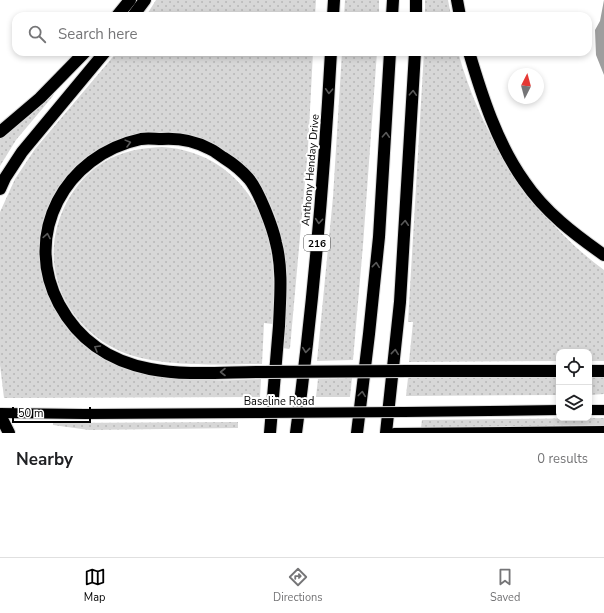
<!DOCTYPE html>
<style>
:root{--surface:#fff;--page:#f2f2f2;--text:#202124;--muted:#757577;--line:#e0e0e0;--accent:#000}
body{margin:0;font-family:"Nunito Sans",sans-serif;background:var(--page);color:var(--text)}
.controls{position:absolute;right:12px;bottom:12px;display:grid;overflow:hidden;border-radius:8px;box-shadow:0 2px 6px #0003}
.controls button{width:36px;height:36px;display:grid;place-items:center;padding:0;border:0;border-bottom:1px solid var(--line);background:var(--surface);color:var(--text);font:20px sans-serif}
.compass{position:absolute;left:508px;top:68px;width:36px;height:36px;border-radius:50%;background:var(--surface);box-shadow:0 2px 6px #0003;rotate:6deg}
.scale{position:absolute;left:12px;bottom:10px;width:79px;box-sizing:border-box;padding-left:4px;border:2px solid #000;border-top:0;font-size:11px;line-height:14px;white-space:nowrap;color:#000;-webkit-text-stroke:3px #fff;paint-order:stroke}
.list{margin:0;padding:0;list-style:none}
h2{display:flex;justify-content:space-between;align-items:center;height:52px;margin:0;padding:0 16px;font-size:17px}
h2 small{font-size:13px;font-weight:400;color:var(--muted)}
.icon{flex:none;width:22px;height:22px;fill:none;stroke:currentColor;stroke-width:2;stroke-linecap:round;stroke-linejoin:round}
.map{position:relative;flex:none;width:604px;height:433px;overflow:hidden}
.search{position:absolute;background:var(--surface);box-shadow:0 2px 6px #0003;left:12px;right:12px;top:12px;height:44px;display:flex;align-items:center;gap:10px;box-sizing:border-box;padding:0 14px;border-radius:12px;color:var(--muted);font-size:15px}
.sheet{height:124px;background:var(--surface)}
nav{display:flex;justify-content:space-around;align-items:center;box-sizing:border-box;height:56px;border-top:1px solid var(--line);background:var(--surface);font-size:11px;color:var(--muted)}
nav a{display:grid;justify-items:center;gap:2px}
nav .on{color:var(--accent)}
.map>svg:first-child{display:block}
.grass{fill:url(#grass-dots)}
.water{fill:#9e9e9e}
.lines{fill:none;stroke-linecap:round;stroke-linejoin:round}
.major-casing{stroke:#dbdbdb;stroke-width:12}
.highway-casing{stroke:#dbdbdb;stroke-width:14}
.major{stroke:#000;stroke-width:10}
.highway{stroke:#000;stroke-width:12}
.major-bridge-casing{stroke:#dbdbdb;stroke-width:12;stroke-linecap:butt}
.highway-bridge-casing{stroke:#dbdbdb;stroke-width:14;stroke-linecap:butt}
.major-bridge{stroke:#000;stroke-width:10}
.highway-bridge{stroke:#000;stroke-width:12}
.oneway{stroke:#595959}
.labels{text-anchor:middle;stroke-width:4;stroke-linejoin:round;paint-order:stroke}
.shield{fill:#fff;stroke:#4c4c4c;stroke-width:1}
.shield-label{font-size:10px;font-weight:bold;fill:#000}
.street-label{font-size:11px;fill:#000;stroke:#fff}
</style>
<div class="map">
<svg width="604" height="433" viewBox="0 0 604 433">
<defs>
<pattern id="grass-dots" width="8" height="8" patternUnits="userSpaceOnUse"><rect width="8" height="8" fill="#d7d7d7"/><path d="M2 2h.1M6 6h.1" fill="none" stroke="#b7b7b7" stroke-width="1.8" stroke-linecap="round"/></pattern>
</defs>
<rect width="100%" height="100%" fill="#fff"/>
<!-- grass -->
<g class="grass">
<polygon points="156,0 316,0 315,16 146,16"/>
<polygon points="345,0 379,0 379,16 344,16"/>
<polygon points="425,0 448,0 451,16 425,16"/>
<path d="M117 52H313L308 148 290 348 289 349 283 348C287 291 293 232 257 182 250 172 241 162 230 156 223 151 210 150 201 148 186 145 171 142 156 139 150 137 143 134 137 135 122 135 104 146 92 154 20 203 25 308 97 354 110 363 124 366 140 369 152 372 164 375 177 377 204 382 234 380 261 379L260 397 4 398 0 365V212L15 179 35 149Z"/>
<polygon points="342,52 377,52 363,245 353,360 317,361 333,197"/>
<path d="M424 52H458C481 136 533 218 604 270V361H589V352H559V361L409 362 413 322H408Z"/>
<polygon points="54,92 53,96 16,140 0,166 0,138"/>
<path d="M162 147C217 150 258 189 269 242 275 269 274 297 273 324L264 323 262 364C218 364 149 369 110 346 85 332 64 307 57 279 45 236 66 185 104 162 122 151 141 148 162 147Z"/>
<polygon points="559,374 559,395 406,396 408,378"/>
<polygon points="589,374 604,374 604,394 589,395"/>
<polygon points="352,378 350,397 316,397 318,379"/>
<polygon points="604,418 604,425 421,428 422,420"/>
<polygon points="238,422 238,428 89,430 53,425 53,423"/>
</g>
<!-- water -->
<polygon class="water" points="604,0 604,75 596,55 595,30 600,21"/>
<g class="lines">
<defs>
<g id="major">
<polyline points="589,410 604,410"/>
<polyline points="404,412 559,410"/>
<polyline points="0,413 85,414 258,413"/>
<polyline points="394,433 604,431"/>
</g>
<g id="highway">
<polyline points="457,0 460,16"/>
<polyline points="117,16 130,0"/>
<polyline points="133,16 145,0"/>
<polyline points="333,16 334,0"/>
<polyline points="392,16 393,0"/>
<polyline points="416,16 416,0"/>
<path d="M469 52C482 96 497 143 524 181 545 212 574 234 604 255"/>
<polyline points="0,132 40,98 85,52"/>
<polyline points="0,189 5,178 22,152 105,52"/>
<polyline points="408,371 559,371"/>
<polyline points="589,371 604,371"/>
<path d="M262 372C225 372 186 376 150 369 109 361 79 341 59 304 22 234 65 155 141 139 148 138 155 139 162 139 178 138 195 141 210 149 215 151 219 155 224 158 232 163 242 171 249 179 259 191 273 228 276 243 283 270 280 299 279 326 276 362 273 397 270 433"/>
<polyline points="0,415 9,433"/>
<path d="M296 433C313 307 324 179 331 52"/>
<polyline points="357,433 369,334 379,237 390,52"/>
<polyline points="386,433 400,302 415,52"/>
</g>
</defs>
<!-- major casing -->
<use href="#major" class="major-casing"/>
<!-- highway casing -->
<use href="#highway" class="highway-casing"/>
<!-- major -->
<use href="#major" class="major"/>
<!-- highway -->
<use href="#highway" class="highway"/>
<defs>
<polyline id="major-bridge" points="258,413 404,412"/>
<polyline id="highway-bridge" points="262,372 408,371"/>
</defs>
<!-- major-bridge casing -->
<use href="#major-bridge" class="major-bridge-casing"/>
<!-- highway-bridge casing -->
<use href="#highway-bridge" class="highway-bridge-casing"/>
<!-- major-bridge -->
<use href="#major-bridge" class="major-bridge"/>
<!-- highway-bridge -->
<use href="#highway-bridge" class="highway-bridge"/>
</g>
<!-- one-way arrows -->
<defs><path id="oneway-chevron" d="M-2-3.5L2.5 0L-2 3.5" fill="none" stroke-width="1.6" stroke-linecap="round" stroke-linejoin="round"/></defs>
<g class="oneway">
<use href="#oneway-chevron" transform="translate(329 91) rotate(93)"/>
<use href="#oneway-chevron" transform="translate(413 93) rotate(-87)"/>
<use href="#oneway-chevron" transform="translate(386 135) rotate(-87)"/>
<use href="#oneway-chevron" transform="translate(128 143) rotate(-15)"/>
<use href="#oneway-chevron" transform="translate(319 221) rotate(95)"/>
<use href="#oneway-chevron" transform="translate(405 223) rotate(-86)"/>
<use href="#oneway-chevron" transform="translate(47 236) rotate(-80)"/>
<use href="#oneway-chevron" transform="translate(376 265) rotate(-84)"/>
<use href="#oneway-chevron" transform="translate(97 348) rotate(-150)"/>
<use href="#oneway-chevron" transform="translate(306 350) rotate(96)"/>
<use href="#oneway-chevron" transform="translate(395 352) rotate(-84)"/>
<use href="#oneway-chevron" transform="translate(223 372) rotate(180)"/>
<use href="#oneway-chevron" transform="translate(362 394) rotate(-83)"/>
</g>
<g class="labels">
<!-- shield labels -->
<rect class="shield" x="304" y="235" width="26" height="16" rx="3"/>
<g class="shield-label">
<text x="317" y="247">216</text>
</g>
<!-- street labels -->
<g class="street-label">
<text transform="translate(310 170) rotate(-85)" y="4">Anthony Henday Drive</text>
<text x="279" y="405">Baseline Road</text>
</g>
</g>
</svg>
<div class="controls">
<button><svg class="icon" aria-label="locate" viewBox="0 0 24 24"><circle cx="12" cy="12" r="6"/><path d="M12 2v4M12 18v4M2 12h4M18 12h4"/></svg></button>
<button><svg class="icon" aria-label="layers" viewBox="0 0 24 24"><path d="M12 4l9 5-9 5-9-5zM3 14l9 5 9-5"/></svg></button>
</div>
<svg class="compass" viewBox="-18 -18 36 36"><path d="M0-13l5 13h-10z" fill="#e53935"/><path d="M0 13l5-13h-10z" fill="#757577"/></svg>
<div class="scale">50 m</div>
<div class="search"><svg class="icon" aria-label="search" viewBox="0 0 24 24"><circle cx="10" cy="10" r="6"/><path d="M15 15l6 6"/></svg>Search here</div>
</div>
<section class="sheet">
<h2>Nearby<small>0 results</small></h2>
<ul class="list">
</ul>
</section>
<nav>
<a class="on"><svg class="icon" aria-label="map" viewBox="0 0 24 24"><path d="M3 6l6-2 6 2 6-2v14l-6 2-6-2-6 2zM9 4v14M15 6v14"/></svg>Map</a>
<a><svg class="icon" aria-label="directions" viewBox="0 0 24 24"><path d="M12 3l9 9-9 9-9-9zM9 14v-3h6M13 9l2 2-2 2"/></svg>Directions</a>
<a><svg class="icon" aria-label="saved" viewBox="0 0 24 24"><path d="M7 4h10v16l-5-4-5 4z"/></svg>Saved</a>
</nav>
